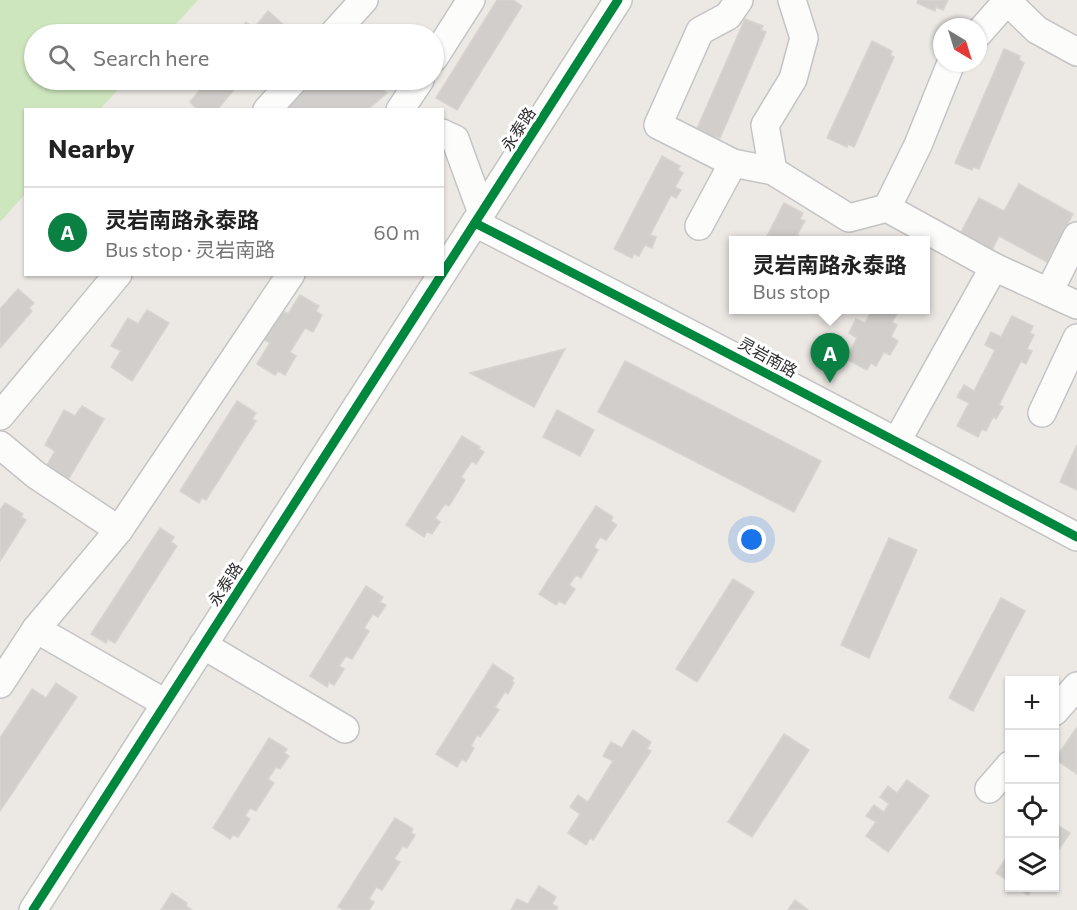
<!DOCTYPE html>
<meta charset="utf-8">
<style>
:root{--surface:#fff;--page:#f6f6f6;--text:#222;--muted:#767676;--line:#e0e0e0;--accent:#0b8043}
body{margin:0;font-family:Commissioner,"Noto Sans SC",sans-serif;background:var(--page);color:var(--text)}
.controls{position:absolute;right:18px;bottom:18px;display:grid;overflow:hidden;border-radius:0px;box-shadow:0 2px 4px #0004}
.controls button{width:54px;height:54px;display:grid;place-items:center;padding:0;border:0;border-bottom:2px solid var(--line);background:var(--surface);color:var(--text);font:30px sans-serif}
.compass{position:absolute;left:933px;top:18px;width:54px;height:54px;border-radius:50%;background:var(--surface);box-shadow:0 2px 4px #0004;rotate:142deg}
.you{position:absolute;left:752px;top:540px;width:21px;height:21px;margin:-15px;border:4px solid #fff;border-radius:50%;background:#1a73e8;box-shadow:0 0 0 9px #1a73e833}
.badge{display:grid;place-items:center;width:39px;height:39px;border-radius:50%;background:var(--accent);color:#fff;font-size:20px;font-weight:700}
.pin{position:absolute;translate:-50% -50px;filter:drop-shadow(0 2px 3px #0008)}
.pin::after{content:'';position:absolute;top:32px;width:21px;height:18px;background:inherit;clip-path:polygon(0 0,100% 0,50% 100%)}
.popup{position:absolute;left:729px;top:236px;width:201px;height:78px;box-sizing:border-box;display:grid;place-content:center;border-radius:0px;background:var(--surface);filter:drop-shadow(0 2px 4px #0005);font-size:20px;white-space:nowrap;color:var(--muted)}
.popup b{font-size:22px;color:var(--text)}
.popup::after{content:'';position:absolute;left:50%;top:100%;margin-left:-12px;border:12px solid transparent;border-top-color:var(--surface)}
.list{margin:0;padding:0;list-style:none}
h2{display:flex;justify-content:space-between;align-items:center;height:78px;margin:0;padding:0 24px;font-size:26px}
h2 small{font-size:20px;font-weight:400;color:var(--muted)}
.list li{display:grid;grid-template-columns:39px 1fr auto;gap:18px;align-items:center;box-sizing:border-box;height:90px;padding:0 24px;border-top:2px solid var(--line)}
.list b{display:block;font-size:22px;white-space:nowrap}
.list p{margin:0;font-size:20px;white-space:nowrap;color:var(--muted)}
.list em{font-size:20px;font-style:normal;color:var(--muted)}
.icon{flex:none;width:33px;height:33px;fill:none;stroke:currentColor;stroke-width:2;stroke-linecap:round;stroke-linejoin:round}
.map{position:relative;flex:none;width:1077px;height:910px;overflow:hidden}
.search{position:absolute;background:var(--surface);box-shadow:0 2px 4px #0004;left:24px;top:24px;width:420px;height:66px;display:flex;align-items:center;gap:15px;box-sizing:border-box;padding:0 21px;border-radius:33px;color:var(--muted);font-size:22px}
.panel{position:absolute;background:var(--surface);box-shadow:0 2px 4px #0004;left:24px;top:108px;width:420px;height:168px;border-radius:0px}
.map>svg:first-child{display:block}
.green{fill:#cee6be}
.building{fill:#d1cecb;stroke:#d7d4d0;stroke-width:1.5}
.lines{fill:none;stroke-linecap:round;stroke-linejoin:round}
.minor-casing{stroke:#c5c4c5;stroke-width:30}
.minor{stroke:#fcfcfb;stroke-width:27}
.cycleway-casing{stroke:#fff;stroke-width:13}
.cycleway{stroke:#00873e;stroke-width:9}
.labels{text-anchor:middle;stroke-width:6;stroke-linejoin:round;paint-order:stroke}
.street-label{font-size:16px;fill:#2e2e2e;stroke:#fff}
</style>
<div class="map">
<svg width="1077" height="910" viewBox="0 0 1077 910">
<rect width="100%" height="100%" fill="#ece8e4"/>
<!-- green -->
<polygon class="green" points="0,0 198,0 167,34 34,34 34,80 127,80 100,109 26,110 25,194 0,222"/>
<!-- building -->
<g class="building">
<polygon points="497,0 513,0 522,6 457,110 436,98"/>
<polygon points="918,0 948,0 943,10 936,7 935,11 917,3"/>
<polygon points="268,11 283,24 279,29 283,34 243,34 239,31 246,22 254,28"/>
<polygon points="745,19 763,26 761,30 766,32 720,138 715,136 713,141 695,133"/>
<polygon points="872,41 892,51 890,55 894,57 854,147 848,144 847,147 827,138"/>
<polygon points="1004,49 1020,56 1019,60 1024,63 979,169 973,167 972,170 955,163"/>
<polygon points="197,80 242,80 217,110 198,110 190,102 204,85"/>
<polygon points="311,80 369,80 387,93 367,110 285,110"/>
<polygon points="662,156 680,166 678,170 683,173 675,187 681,190 676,198 671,195 650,235 656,237 652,248 645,245 639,256 634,254 632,258 614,249"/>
<polygon points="1019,184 1073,214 1047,262 999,236 991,252 959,236 979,198 1004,211"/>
<polygon points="784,203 803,213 800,219 805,221 797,235 803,238 801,240 765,240"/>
<polygon points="18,289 34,303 29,308 32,311 0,348 0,309"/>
<polygon points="300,295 319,306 316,311 322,315 313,332 305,328 290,352 296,356 285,375 278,371 275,375 257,364 270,343 261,338 278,308 288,314"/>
<polygon points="147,310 169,323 132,381 111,367 121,351 111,346 128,318 138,324"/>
<polygon points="872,310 899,310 892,322 897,325 891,337 898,341 890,355 884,352 876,366 871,363 867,370 846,359 857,338 849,333 856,319 865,323"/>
<polygon points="1012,316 1033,326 1030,333 1034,335 1027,349 1032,351 1026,364 1021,361 999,405 1003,407 996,419 993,417 986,431 982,429 978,437 957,426 969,403 957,397 964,385 974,391 995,350 985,345 991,332 1001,337"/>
<polygon points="565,349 534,407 470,373 513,362"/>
<polygon points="625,361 821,461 794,512 598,412"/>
<polygon points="237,401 256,413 252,419 256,421 206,500 202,498 199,503 180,491"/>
<polygon points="82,406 104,419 68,480 46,467 55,451 45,445 64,410 75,416"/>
<polygon points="557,410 594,430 580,456 543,437"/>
<polygon points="462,436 480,447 479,449 484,452 476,464 472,461 461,477 465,480 449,506 445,504 435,518 440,522 432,534 427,531 424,537 406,525"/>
<polygon points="1077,445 1077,490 1060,482"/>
<polygon points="5,503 23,514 21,517 26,520 0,561 0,510"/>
<polygon points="596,506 613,517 611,521 617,525 606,540 600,537 594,547 598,550 581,578 576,575 569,585 575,589 565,604 559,601 556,605 539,594"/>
<polygon points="160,528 174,537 171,542 177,546 115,643 108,639 106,643 91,634"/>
<polygon points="889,538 917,550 869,658 841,645"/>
<polygon points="733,579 754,592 697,682 676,669"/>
<polygon points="366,586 383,597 380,602 386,605 378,617 373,614 364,628 369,631 352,659 346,656 339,666 344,669 334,685 329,682 327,687 310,676"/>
<polygon points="1001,598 1025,611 973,711 949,698"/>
<polygon points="493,664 514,678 512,681 514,683 508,694 505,692 495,707 499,710 480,737 477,735 471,746 474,748 466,762 462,759 457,767 436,754"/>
<polygon points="56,683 77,697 0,811 0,738 32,689 46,698"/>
<polygon points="1077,727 1077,774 1055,759"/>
<polygon points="633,730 651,742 647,749 651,751 593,840 590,838 586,845 568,833 580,814 570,807 578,795 588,802 613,761 603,756 611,742 622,748"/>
<polygon points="784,734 809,750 752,837 728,822"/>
<polygon points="269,738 287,749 284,753 289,756 280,769 276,767 268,779 274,783 256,811 250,808 245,816 250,819 238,837 233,835 230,839 213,828"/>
<polygon points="907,780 929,796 888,852 866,836 876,822 866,816 874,805 884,812 889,804 880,797 888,786 897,793"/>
<polygon points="395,818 413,829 411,833 415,835 407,848 403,846 394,859 400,862 382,890 376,887 369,899 374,902 369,910 344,910 338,907"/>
<polygon points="1054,823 1070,833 1054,857"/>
<polygon points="1010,852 1010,882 996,873"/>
<polygon points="539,886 556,897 552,904 558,907 556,910 511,910 517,899 528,904"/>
<polygon points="1017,888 1033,888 1028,895"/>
<polygon points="172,893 187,903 186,906 192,910 161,910"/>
<polygon points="795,900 808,910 788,910"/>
</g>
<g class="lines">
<defs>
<g id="minor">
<polyline points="739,0 728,16 700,31 658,125 733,163 773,171 849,218 887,208 994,267 1077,305"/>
<polyline points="1008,2 1037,30 1077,52"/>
<polyline points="333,34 364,0"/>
<polyline points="978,34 1008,0"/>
<polyline points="434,58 471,0"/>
<polyline points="267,110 294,80"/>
<polyline points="400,110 420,80"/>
<polyline points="442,133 455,139 482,213"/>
<polyline points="773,171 765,125 793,79 804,38 792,0"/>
<polyline points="887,208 918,145 951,63"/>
<path d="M475 223C677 326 877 431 1077 537"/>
<polyline points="699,226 733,163"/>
<polyline points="442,274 618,0"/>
<polyline points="1049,292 1077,236"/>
<polyline points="1042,413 1077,338"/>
<polyline points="0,416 118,274"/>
<polyline points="897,441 994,267"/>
<polyline points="0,445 36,475 119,530"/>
<polyline points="36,629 165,703"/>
<polyline points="203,645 345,729"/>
<polyline points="0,684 36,629 119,530 291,274"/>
<polyline points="1054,712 1077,686"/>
<polyline points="989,789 1010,765"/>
<polyline points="33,910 442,274"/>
</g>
</defs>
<!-- minor casing -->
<use href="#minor" class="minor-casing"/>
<!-- minor -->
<use href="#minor" class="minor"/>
<defs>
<g id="cycleway">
<path d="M475 223C677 326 877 431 1077 537"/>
<polyline points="442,274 618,0"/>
<polyline points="33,910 442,274"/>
</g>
</defs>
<!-- cycleway casing -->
<use href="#cycleway" class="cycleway-casing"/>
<!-- cycleway -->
<use href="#cycleway" class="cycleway"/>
</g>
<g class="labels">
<!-- street labels -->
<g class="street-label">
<text transform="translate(518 129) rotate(-57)" y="6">永泰路</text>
<text transform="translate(768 357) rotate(29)" y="6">灵岩南路</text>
<text transform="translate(225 584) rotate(-57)" y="6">永泰路</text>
</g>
</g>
</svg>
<div class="controls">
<button>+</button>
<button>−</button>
<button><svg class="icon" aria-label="locate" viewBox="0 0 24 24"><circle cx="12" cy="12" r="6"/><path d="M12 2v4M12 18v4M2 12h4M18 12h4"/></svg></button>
<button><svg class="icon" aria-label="layers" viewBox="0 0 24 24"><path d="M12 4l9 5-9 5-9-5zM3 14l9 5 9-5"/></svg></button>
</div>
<svg class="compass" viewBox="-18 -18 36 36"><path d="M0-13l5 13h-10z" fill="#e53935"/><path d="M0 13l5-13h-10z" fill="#767676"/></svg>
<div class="you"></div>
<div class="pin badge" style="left:830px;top:383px">A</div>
<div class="popup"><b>灵岩南路永泰路</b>Bus stop</div>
<div class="search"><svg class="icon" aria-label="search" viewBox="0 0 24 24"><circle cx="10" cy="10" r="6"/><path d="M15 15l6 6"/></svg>Search here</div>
<section class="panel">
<h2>Nearby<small></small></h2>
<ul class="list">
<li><span class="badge">A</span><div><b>灵岩南路永泰路</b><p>Bus stop · 灵岩南路</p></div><em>60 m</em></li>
</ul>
</section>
</div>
